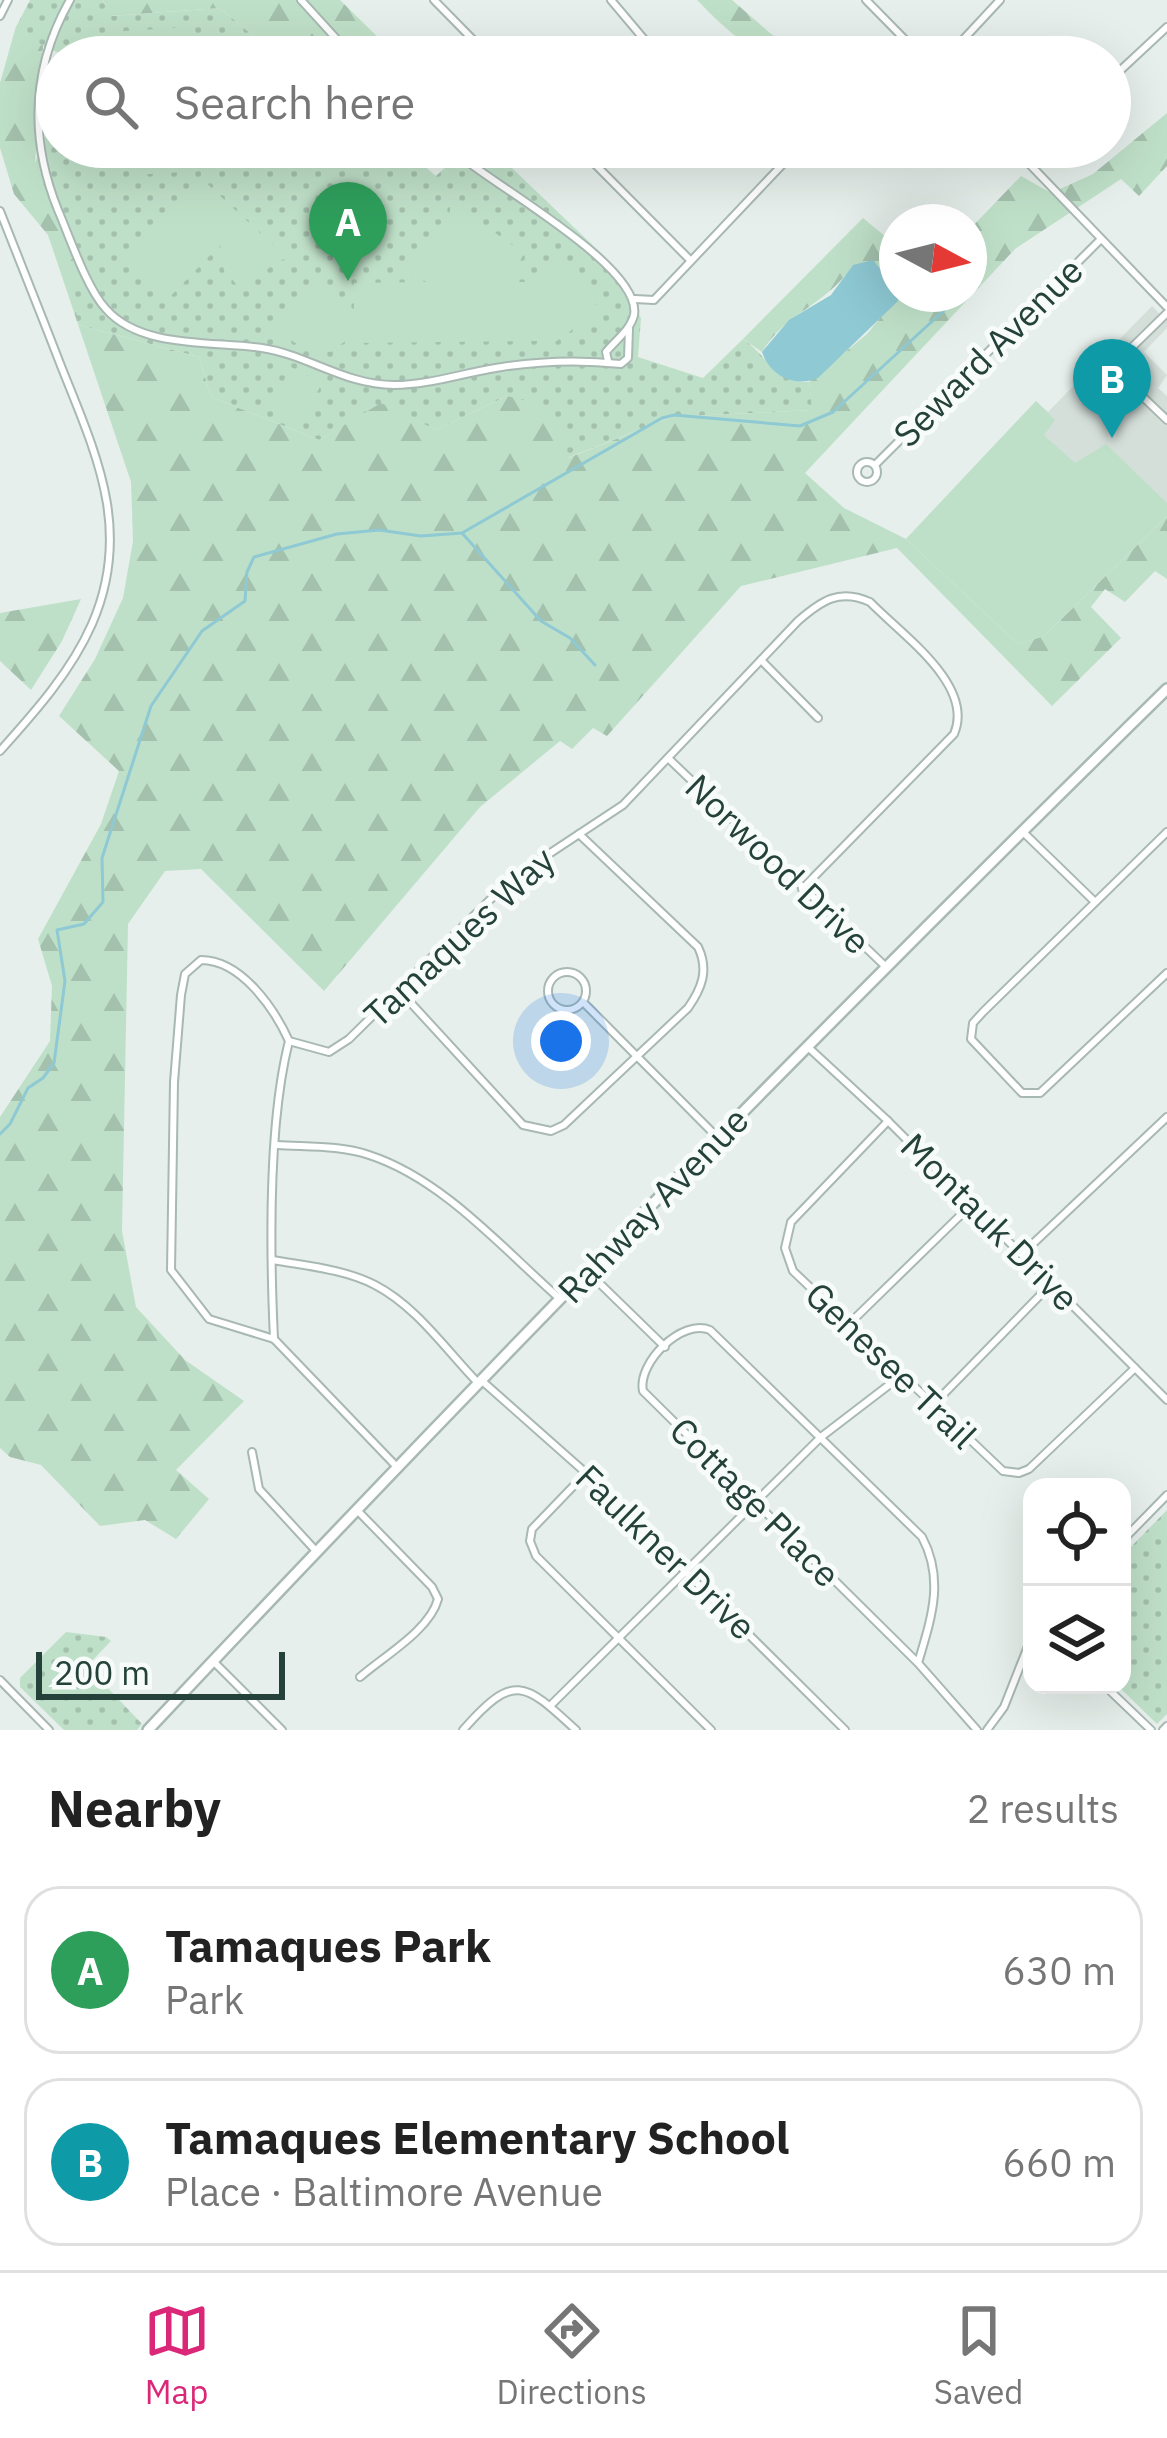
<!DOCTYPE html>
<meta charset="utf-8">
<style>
:root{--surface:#fff;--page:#f2f2f2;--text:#222;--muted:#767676;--line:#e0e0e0;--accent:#db2777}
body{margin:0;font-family:"IBM Plex Sans",sans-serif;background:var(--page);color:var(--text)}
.controls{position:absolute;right:36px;bottom:36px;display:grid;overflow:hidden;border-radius:24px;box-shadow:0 12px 48px #0002}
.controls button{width:108px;height:108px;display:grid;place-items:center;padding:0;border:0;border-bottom:3px solid var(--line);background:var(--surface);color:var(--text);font:60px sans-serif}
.compass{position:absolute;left:879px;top:204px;width:108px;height:108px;border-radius:50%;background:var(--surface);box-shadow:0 12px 48px #0002;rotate:97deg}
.scale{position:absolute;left:36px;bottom:30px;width:249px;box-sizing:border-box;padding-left:12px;border:6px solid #24423a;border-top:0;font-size:33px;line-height:42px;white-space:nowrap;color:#24423a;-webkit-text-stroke:9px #f7fbf9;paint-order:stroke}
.you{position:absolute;left:561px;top:1041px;width:42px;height:42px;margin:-30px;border:9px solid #fff;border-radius:50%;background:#1a73e8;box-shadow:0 0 0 18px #1a73e833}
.badge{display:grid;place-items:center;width:78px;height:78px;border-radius:50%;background:var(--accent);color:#fff;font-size:39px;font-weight:700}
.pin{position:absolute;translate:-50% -99px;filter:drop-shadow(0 3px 6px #0008)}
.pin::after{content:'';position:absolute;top:63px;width:42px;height:36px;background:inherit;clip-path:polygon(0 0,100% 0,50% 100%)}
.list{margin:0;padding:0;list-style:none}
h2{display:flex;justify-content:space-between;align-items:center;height:156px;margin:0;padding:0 48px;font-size:51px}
h2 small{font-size:39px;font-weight:400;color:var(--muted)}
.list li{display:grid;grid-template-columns:78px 1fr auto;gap:36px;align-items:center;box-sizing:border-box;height:168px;margin:0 24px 24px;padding:0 24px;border:3px solid var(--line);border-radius:36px}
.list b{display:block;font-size:45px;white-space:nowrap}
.list p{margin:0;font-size:39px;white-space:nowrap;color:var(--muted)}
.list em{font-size:39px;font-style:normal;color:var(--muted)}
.icon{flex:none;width:66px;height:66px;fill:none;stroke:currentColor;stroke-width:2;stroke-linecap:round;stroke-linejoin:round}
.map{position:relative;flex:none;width:1167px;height:1730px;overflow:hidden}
.search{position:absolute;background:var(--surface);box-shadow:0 12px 48px #0002;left:36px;right:36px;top:36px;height:132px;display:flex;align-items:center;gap:30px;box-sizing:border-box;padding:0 42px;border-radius:66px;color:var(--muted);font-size:45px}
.sheet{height:540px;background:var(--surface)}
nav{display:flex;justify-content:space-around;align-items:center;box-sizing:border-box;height:168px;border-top:3px solid var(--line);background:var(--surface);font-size:33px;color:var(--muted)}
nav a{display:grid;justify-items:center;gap:6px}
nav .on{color:var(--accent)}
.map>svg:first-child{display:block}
.built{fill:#d4dfda}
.green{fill:url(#green-dots)}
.forest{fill:url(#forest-firs)}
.pitch{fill:#bfe0c8}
.water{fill:#8ec9d4}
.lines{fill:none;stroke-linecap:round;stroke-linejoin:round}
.stream{stroke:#8ec9d4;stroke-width:3}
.minor-casing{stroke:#a8b8b2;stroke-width:10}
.tertiary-casing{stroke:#a8b8b2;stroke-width:14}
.minor{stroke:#fff;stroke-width:6}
.tertiary{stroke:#fff;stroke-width:9}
.labels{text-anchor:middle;stroke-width:10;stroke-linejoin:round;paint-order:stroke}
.street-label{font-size:36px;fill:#24423a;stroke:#f7fbf9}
</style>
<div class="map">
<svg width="1167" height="1730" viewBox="0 0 1167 1730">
<defs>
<pattern id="green-dots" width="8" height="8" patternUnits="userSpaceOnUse" patternTransform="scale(3)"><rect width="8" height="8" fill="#bfe0c8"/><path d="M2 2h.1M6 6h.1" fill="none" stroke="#a4c1ad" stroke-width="1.8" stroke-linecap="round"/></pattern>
<pattern id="forest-firs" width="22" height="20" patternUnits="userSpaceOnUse" patternTransform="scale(3)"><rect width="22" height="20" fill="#bfe0c8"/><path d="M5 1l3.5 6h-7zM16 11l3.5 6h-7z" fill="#a4c1ad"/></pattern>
</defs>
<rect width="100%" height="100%" fill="#e6efeb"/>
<!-- built -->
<polygon class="built" points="1152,306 1167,321 1167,328 1144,352 1167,375 1158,388 1167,396 1167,516 906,539 1036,401 1048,412"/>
<!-- green -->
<g class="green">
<polygon points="30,0 103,0 110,16 220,8 279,57 69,57 43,46 16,27"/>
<path d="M57 107V147H402L436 176 467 147H490L605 257 641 318 638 357 703 378 743 339C767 355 776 384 809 382L813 410 672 417 567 458 507 396 436 430 381 404 319 440 211 397 199 357 79 325 35 163Z"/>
<polygon points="1167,1510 1167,1714 1157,1724 1117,1685 1122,1685 1122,1556"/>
<polygon points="66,1632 106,1637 111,1641 87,1666 142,1724 137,1730 64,1730 20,1687 20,1678"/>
</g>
<!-- forest -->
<g class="forest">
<polygon points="103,0 340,0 398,57 342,57 329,44 295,57 279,57 220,8 109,16"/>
<path d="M697 0H732L792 52 788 57C751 57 721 24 697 0Z"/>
<polygon points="16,26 43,46 35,163 80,277 70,285 79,325 199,357 211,397 319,440 381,403 436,430 507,396 551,407 568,458 672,417 812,410 809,382 867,334 900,294 969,294 969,230 1021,176 1051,193 1093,174 1167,113 1167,166 1139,196 1121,179 1015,249 805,473 844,508 906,539 1018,644 1044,636 1167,516 1167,579 1155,571 1125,602 1105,589 1091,607 1121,638 1052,706 897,548 741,586 607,736 593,728 572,749 560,741 480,807 324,991 201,869 165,871 128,924 122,1231 136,1307 185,1360 244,1401 176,1470 209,1499 176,1539 145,1520 100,1526 41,1465 10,1457 0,1448 0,1117 50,1041 52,986 38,939 101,824 119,771 59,716 95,659 123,598 133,541 131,482 48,235 14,194 0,148 0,83"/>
<path d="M863 218 897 246V278L877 269 853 265C826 306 785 312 762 352L743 339Z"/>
<polygon points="81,599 62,641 31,690 0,661 0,613"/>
</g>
<!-- pitch -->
<g class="pitch">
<polygon points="190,27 192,57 126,57 124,31"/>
<polygon points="132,147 198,147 200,171 134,175"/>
<path d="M201 178 274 246 285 248 288 258C267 263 260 283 238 286L224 271 220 245 165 302 122 260Z"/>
<polygon points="452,199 463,201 465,212 524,253 514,273 503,282 529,282 565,261 600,310 544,350 537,341 355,343 354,335 330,352 300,346 276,330 312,290 325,289 354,314 354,283 426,282 404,266 449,215"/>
<polygon points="291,367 322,383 301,424 269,408"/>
<polygon points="1036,401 1055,420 1044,435 1075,463 1106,444 1167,503 1167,516 1044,636 1018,644 906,539"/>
</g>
<!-- water -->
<path class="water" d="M873 260 883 273 897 278 898 301 818 378C795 388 770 376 762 352L789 320 831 295 853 265Z"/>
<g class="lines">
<!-- stream -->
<g class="stream">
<polyline points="462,533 541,621 570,638 595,665"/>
<polyline points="0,1134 10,1124 28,1088 43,1078 54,1063 65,981 57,930 84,924 103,902 102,858 151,706 202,631 245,601 247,572 254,557 337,534 379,530 421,536 462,533 662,418 674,415 800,426 833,412 962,294"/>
</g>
<defs>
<g id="minor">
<path d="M70 0C31 69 29 138 58 210 70 238 87 289 106 309 141 349 214 341 262 348 308 355 345 385 394 385 430 385 466 372 502 367 540 361 583 360 621 364L628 358 629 329"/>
<polyline points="301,0 353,57"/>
<polyline points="434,0 490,57"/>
<polyline points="611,0 659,57"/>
<polyline points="866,0 922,57"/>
<polyline points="0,16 8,0"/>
<polyline points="897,57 909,45"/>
<polyline points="947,57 1000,0"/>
<polyline points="1110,80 1167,27"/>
<path d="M449 147C483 180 643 265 634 315 631 329 616 340 606 352L608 361"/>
<polyline points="578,147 690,260"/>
<polyline points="760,147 782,163"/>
<polyline points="1013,147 1167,307"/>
<polyline points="1025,159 1038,147"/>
<path d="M0 211C20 262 41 314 61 366 96 454 133 530 92 624 71 672 34 713 0 751"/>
<polyline points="635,299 654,300 799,147"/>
<polyline points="1167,313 1122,357 1118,367 1121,376 1167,420"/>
<circle cx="867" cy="472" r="10"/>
<polyline points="875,465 1101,239"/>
<polyline points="761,660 818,718"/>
<polyline points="668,758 885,966"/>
<polyline points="1023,832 1095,902"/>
<polyline points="1167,832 983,1012 973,1023 971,1039 1022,1093 1040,1093 1167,973"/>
<circle cx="567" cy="991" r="19"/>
<path d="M398 989 523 1125 551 1131 564 1125 688 1008C702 988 709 970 698 947L579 834"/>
<polyline points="583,1002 717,1137"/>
<polyline points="809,1048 888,1121 1167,1400"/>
<polyline points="888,1121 791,1222 785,1248 793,1271 1003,1471 1019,1473 1029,1469 1135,1368"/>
<path d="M277 1145C307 1147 340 1145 369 1155 443 1179 503 1249 560 1299"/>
<polyline points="1022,1254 1167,1117"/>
<path d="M273 1260C306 1266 344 1269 375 1285 416 1306 446 1350 478 1383"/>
<polyline points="588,1272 665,1347"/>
<polyline points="849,1324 972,1204"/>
<path d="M274 1339 209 1319 171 1270 174 1082 181 995 185 974 201 960C241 960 274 1008 289 1041L329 1052 349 1039 511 879 623 805 798 621C821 601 839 588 870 602 902 635 975 685 954 734L802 889"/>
<path d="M274 1339C270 1253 268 1124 289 1041"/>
<polyline points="274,1339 396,1466"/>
<polyline points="481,1380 586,1473 845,1730"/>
<polyline points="933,1405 1051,1284"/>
<polyline points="252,1452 259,1489 316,1551"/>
<polyline points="586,1473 532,1529 530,1541 536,1556 711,1730"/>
<path d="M356 1509 432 1587 438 1599C430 1630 384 1656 360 1677"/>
<polyline points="1122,1541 1167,1495"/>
<polyline points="213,1661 282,1730"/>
<path d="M918 1663C931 1619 945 1580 922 1537L710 1330C682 1318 637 1363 643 1391L918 1663 977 1730"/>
<polyline points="0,1680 49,1730"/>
<polyline points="1104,1685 1151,1730"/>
<polyline points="550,1706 821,1437 902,1375"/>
<path d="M463 1730C514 1672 524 1682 576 1730"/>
<polyline points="987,1730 1004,1707 1032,1636"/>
<polyline points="1163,1730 1167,1726"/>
</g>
<path id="tertiary" d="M148 1730C481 1376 820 1029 1167 689"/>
</defs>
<!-- minor casing -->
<use href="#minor" class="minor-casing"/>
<!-- tertiary casing -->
<use href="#tertiary" class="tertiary-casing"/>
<!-- minor -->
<use href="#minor" class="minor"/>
<!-- tertiary -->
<use href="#tertiary" class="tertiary"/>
</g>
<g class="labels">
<!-- street labels -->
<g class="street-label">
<text transform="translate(988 352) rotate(-45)" y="13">Seward Avenue</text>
<text transform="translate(778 864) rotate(44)" y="13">Norwood Drive</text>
<text transform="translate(459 937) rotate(-43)" y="13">Tamaques Way</text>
<text transform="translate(653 1205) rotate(-46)" y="13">Rahway Avenue</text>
<text transform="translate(990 1222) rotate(45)" y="13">Montauk Drive</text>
<text transform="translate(891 1365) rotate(44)" y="13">Genesee Trail</text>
<text transform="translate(755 1502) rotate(45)" y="13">Cottage Place</text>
<text transform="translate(666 1552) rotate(44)" y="13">Faulkner Drive</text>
</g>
</g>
</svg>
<div class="controls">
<button><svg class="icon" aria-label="locate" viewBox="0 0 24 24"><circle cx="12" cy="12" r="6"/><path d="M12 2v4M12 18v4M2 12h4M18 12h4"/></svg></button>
<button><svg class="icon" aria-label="layers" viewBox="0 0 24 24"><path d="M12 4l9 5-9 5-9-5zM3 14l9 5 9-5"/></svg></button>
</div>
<svg class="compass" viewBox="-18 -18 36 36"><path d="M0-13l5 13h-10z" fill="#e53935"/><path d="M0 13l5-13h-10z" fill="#767676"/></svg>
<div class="scale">200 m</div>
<div class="you"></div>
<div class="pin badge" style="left:348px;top:281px;background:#2e9e5b">A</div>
<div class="pin badge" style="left:1112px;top:438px;background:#0f9aa8">B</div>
<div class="search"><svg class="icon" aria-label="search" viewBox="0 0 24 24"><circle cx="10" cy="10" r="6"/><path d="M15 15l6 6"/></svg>Search here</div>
</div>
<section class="sheet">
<h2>Nearby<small>2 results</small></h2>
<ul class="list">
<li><span class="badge" style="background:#2e9e5b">A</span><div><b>Tamaques Park</b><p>Park</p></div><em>630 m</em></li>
<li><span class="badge" style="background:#0f9aa8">B</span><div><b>Tamaques Elementary School</b><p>Place · Baltimore Avenue</p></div><em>660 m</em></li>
</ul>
</section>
<nav>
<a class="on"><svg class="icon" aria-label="map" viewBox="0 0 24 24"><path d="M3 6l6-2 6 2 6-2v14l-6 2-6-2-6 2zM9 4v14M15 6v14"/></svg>Map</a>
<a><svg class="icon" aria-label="directions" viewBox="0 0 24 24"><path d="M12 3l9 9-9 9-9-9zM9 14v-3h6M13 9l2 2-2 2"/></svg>Directions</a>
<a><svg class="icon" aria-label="saved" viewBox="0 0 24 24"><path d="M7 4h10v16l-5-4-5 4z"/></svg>Saved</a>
</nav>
